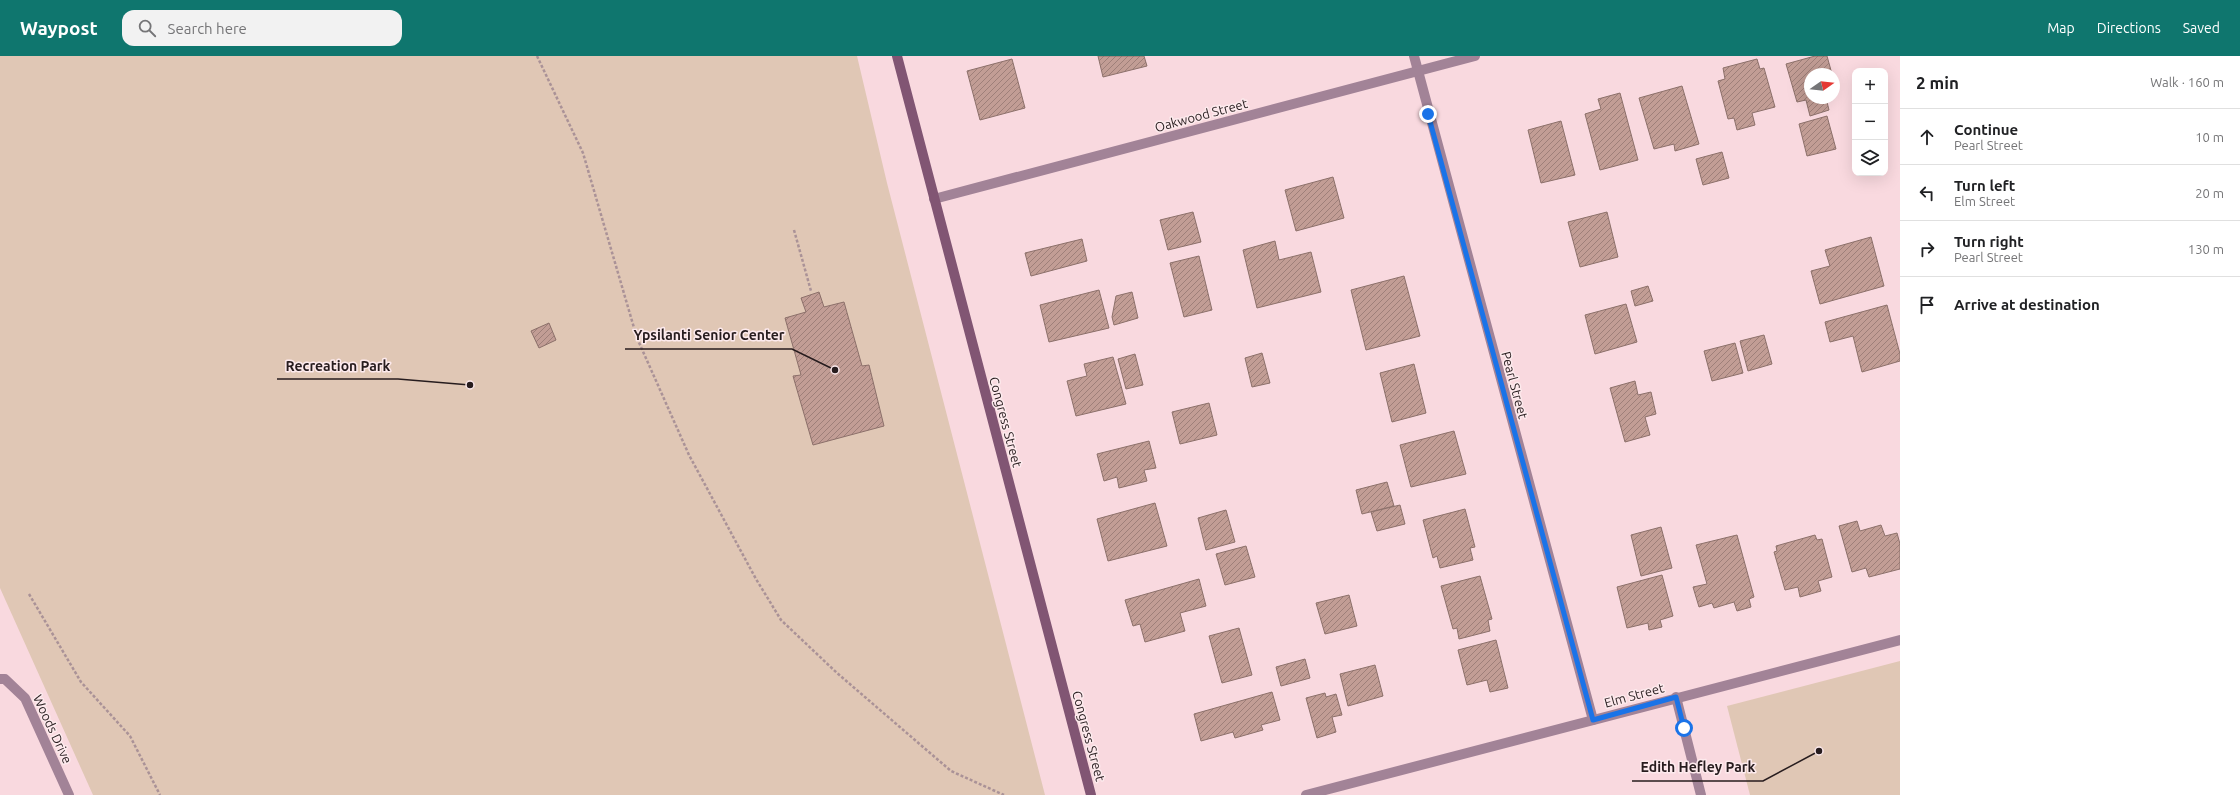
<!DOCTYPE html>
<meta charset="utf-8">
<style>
:root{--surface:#fff;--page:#f2f2f2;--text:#202124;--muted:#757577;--line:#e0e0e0;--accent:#0f766e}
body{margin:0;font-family:Ubuntu,sans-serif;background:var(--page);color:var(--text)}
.controls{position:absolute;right:12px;top:12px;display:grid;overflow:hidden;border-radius:8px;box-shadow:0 4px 16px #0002}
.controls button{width:36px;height:36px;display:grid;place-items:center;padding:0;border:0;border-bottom:1px solid var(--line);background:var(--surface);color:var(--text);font:20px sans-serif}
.compass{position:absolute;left:1804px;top:12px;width:36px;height:36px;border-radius:50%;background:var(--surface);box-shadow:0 4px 16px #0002;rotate:76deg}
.stop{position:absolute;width:12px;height:12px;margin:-9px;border:3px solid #1a73e8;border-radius:50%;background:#fff}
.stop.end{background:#1a73e8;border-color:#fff;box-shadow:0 1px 4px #0008}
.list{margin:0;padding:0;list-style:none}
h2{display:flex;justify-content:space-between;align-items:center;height:52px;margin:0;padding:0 16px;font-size:17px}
h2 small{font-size:13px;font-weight:400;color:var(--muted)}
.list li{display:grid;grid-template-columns:26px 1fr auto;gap:12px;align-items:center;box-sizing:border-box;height:56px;padding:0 16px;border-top:1px solid var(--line)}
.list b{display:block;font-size:15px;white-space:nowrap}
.list p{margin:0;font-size:13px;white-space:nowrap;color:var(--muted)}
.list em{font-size:13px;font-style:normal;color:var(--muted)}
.icon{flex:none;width:22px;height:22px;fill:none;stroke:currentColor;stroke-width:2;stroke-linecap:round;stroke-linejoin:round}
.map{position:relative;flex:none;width:1900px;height:739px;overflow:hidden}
header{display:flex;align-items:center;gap:24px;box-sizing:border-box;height:56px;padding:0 20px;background:var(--accent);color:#fff}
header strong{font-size:19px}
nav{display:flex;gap:22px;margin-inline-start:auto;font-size:14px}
.search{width:280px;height:36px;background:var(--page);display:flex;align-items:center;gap:10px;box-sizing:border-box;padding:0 14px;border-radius:12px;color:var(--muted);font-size:15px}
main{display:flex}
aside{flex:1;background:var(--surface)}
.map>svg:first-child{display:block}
.green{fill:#e0c7b5}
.building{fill:url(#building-hatch);stroke:#8c706a}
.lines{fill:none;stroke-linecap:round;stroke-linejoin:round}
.path{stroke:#aa9297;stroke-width:2.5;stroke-dasharray:3 2;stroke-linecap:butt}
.street{stroke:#a28397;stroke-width:10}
.secondary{stroke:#815573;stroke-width:10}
.route{stroke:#1a73e8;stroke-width:5}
.labels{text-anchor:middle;stroke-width:3;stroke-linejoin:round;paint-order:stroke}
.street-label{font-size:13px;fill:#271c1e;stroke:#fdeaed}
.leader{fill:none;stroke:#271c1e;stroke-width:1.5}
.callout-dot{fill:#271c1e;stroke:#fdeaed;stroke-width:1.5}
.callout-label{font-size:14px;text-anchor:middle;font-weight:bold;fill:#271c1e;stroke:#fdeaed;stroke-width:3;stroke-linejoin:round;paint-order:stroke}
</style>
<header>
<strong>Waypost</strong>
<div class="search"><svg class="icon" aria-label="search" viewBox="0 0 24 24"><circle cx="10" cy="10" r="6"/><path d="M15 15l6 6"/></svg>Search here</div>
<nav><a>Map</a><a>Directions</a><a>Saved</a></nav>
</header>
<main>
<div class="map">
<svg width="1900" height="739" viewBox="0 0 1900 739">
<defs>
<pattern id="building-hatch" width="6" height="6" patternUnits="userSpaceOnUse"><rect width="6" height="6" fill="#c29d95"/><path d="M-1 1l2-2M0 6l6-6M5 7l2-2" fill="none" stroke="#9e7f79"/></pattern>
</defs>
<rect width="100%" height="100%" fill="#f9d9df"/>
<!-- green -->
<g class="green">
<polygon points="0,0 857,0 887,127 1045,739 93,739 0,532"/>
<polygon points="1900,605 1900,739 1750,739 1727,650"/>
</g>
<!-- building -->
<g class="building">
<polygon points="1098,0 1144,0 1147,10 1103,21"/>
<polygon points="1815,0 1827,0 1832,18 1810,18 1810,42 1826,42 1829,54 1810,60 1806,44 1797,46 1786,8"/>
<polygon points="1012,3 1025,52 980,64 967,15"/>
<polygon points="1757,3 1760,13 1764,12 1775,51 1752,57 1755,69 1737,74 1734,62 1728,63 1718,25 1725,23 1723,12"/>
<polygon points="1682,30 1699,88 1675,95 1674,88 1654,93 1639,42"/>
<polygon points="1620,37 1638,104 1600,114 1585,58 1601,53 1598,43"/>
<polygon points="1827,60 1836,93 1807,100 1799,68"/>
<polygon points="1561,65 1575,119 1541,127 1528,74"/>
<polygon points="1722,96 1729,122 1703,129 1696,103"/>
<polygon points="1333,121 1344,162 1296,175 1285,134"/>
<polygon points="1193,156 1201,186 1168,194 1160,164"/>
<polygon points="1607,156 1618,201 1580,211 1568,166"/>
<polygon points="1871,181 1884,230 1820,248 1811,215 1830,210 1825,194"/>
<polygon points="1082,183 1087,205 1031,220 1025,197"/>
<polygon points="1275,185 1279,204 1311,196 1321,236 1257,252 1243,194"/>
<polygon points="1199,200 1212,254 1184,261 1170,207"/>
<polygon points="1404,220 1420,280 1366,294 1351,234"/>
<polygon points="1648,230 1653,245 1635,250 1631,235"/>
<polygon points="1099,234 1109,272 1049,286 1040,249"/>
<polygon points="819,236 824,251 844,246 862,310 869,309 884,370 813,389 793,320 801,319 785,262 806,256 801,242"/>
<polygon points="1132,236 1138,262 1114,269 1112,261 1116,240"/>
<polygon points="1626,248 1637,286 1595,298 1585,259"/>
<polygon points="1887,249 1900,298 1900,305 1862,316 1853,280 1830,286 1825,266"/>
<polygon points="549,267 556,284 539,292 531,275"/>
<polygon points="1764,279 1772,308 1748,315 1740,285"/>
<polygon points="1735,287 1743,317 1712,325 1704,295"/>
<polygon points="1262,297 1270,327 1252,331 1245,302"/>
<polygon points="1135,298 1143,329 1126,333 1118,303"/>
<polygon points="1113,301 1126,348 1076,360 1067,325 1087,320 1084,308"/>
<polygon points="1414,308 1426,357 1392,366 1380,317"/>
<polygon points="1635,325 1638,339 1651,336 1656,358 1645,361 1650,379 1625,386 1610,332"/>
<polygon points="1209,347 1217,379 1180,388 1172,356"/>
<polygon points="1454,375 1466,418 1411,431 1400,389"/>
<polygon points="1149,385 1156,412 1144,414 1147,425 1119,432 1117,421 1104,425 1097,398"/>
<polygon points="1387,426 1394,450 1362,458 1356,434"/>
<polygon points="1155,447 1167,490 1108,505 1097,463"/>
<polygon points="1400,449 1405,468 1377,475 1371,456"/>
<polygon points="1465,453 1475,491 1470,492 1473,504 1440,512 1437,500 1433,502 1423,464"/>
<polygon points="1226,454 1235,486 1206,494 1198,462"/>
<polygon points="1857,465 1860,475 1881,469 1885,480 1897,477 1900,488 1900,513 1869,521 1866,512 1852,516 1839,470"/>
<polygon points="1661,471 1672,512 1641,520 1631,479"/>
<polygon points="1737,479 1754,541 1749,543 1751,551 1737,555 1734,546 1714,552 1712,547 1699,551 1693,531 1707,528 1696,489"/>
<polygon points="1815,479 1817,484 1822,483 1832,521 1818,525 1821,535 1800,541 1798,531 1785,534 1774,496 1777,495 1776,490"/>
<polygon points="1246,490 1255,521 1225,529 1216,498"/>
<polygon points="1662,519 1673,560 1660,564 1662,571 1649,574 1648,567 1627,572 1617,531"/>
<polygon points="1480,520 1492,563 1488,564 1490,575 1459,583 1457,572 1453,573 1441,530"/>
<polygon points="1199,523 1206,550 1180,557 1185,575 1145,586 1140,568 1133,570 1125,544"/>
<polygon points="1349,539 1357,570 1325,578 1316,547"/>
<polygon points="1239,572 1252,619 1222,627 1209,580"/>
<polygon points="1496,584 1508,632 1490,636 1487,624 1467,629 1458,594"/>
<polygon points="1305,603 1310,622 1281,630 1276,611"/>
<polygon points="1375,609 1383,640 1348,650 1340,618"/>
<polygon points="1272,636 1280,664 1261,669 1263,674 1235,682 1233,676 1201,685 1194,658"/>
<polygon points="1325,637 1326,641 1336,638 1342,659 1332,661 1336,676 1317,682 1306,642"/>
</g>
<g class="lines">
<!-- path -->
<g class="path">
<polyline points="537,0 583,97 637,282 689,399 756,523 781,564 837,617 951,715 1004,739"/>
<polyline points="794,174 811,235"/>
<polyline points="29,538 81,626 130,680 160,739"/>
</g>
<!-- street -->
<g class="street">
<polyline points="1414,0 1593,664"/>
<polyline points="934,143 1475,0"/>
<polyline points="0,623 5,623 25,642 69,739"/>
<polyline points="1676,641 1701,739"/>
<polyline points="1306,739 1900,584"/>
</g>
<!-- secondary -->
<polyline class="secondary" points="897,0 1091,739"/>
</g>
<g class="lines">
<!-- route -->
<polyline class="route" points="1428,58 1593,664 1676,641 1684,672"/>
</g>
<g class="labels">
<!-- street labels -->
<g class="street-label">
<text transform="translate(1201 59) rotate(-15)" y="5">Oakwood Street</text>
<text transform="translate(1515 329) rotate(75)" y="5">Pearl Street</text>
<text transform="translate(1006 366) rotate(75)" y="5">Congress Street</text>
<text transform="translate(1634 639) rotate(-15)" y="5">Elm Street</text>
<text transform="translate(53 673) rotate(65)" y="5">Woods Drive</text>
<text transform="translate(1089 680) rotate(75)" y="5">Congress Street</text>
</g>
</g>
<!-- callouts -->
<path class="leader" d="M835 314L792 293H625M470 329L398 323H277M1819 695L1763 725H1632"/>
<g class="callout-dot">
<circle cx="835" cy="314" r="4"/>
<circle cx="470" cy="329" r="4"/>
<circle cx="1819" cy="695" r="4"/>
</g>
<g class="callout-label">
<text x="709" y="284">Ypsilanti Senior Center</text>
<text x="338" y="315">Recreation Park</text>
<text x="1698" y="716">Edith Hefley Park</text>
</g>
</svg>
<div class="controls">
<button>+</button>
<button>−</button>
<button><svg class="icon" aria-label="layers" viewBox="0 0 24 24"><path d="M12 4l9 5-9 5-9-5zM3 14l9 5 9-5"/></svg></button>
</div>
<svg class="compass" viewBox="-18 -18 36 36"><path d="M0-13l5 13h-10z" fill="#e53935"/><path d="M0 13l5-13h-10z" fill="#757577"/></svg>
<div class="stop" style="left:1684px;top:672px"></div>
<div class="stop end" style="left:1428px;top:58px"></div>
</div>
<aside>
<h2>2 min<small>Walk · 160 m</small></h2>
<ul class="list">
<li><svg class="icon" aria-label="ahead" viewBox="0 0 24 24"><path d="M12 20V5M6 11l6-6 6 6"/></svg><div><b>Continue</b><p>Pearl Street</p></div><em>10 m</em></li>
<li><svg class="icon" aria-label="left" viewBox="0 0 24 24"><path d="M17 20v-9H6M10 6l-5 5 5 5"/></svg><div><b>Turn left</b><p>Elm Street</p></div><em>20 m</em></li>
<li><svg class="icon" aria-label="right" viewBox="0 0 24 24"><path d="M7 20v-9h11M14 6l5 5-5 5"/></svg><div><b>Turn right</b><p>Pearl Street</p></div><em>130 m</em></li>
<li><svg class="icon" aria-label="arrive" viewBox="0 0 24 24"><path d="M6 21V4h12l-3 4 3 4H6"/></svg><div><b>Arrive at destination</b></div></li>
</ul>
</aside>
</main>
